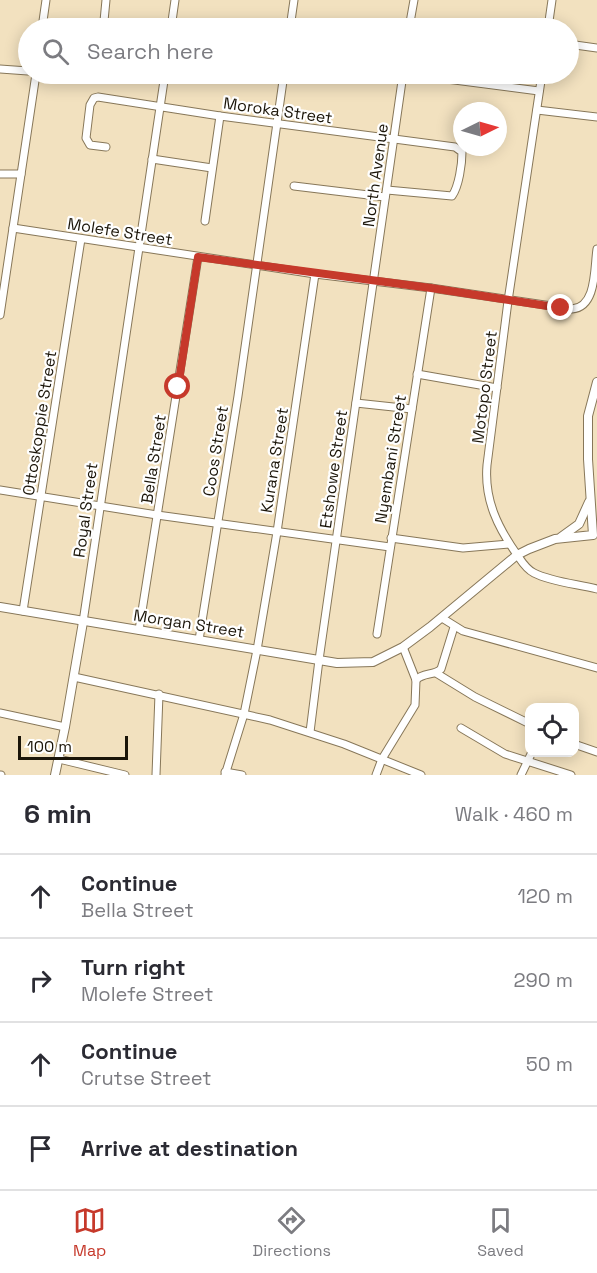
<!DOCTYPE html>
<meta charset="utf-8">
<style>
:root{--surface:#fff;--page:#f2f2f3;--text:#2b2b33;--muted:#7c7c81;--line:#e1e1e2;--accent:#c6392b}
body{margin:0;font-family:"Space Grotesk",sans-serif;background:var(--page);color:var(--text)}
.controls{position:absolute;right:18px;bottom:18px;display:grid;overflow:hidden;border-radius:12px;box-shadow:0 3px 15px #0003}
.controls button{width:54px;height:54px;display:grid;place-items:center;padding:0;border:0;border-bottom:2px solid var(--line);background:var(--surface);color:var(--text);font:30px sans-serif}
.compass{position:absolute;left:453px;top:102px;width:54px;height:54px;border-radius:50%;background:var(--surface);box-shadow:0 3px 15px #0003;rotate:85deg}
.scale{position:absolute;left:18px;bottom:15px;width:110px;box-sizing:border-box;padding-left:6px;border:3px solid #1b1509;border-top:0;font-size:16px;line-height:21px;white-space:nowrap;color:#1b1509;-webkit-text-stroke:4px #fff;paint-order:stroke}
.stop{position:absolute;width:18px;height:18px;margin:-14px;border:4px solid #c6392b;border-radius:50%;background:#fff}
.stop.end{background:#c6392b;border-color:#fff;box-shadow:0 2px 6px #0008}
.list{margin:0;padding:0;list-style:none}
h2{display:flex;justify-content:space-between;align-items:center;height:78px;margin:0;padding:0 24px;font-size:26px}
h2 small{font-size:20px;font-weight:400;color:var(--muted)}
.list li{display:grid;grid-template-columns:39px 1fr auto;gap:18px;align-items:center;box-sizing:border-box;height:84px;padding:0 24px;border-top:2px solid var(--line)}
.list b{display:block;font-size:22px;white-space:nowrap}
.list p{margin:0;font-size:20px;white-space:nowrap;color:var(--muted)}
.list em{font-size:20px;font-style:normal;color:var(--muted)}
.icon{flex:none;width:33px;height:33px;fill:none;stroke:currentColor;stroke-width:2;stroke-linecap:round;stroke-linejoin:round}
.map{position:relative;flex:none;width:597px;height:775px;overflow:hidden}
.search{position:absolute;background:var(--surface);box-shadow:0 3px 15px #0003;left:18px;right:18px;top:18px;height:66px;display:flex;align-items:center;gap:15px;box-sizing:border-box;padding:0 21px;border-radius:33px;color:var(--muted);font-size:22px}
.sheet{height:414px;background:var(--surface)}
nav{display:flex;justify-content:space-around;align-items:center;box-sizing:border-box;height:84px;border-top:2px solid var(--line);background:var(--surface);font-size:16px;color:var(--muted)}
nav a{display:grid;justify-items:center;gap:3px}
nav .on{color:var(--accent)}
.map>svg:first-child{display:block}
.lines{fill:none;stroke-linecap:round;stroke-linejoin:round}
.minor-casing{stroke:#877759;stroke-width:9}
.tertiary-casing{stroke:#877759;stroke-width:10}
.minor{stroke:#fff;stroke-width:7}
.tertiary{stroke:#fff;stroke-width:8}
.route{stroke:#c6392b;stroke-width:8}
.labels{text-anchor:middle;stroke-width:4.5;stroke-linejoin:round;paint-order:stroke}
.street-label{font-size:16px;fill:#1b1509;stroke:#fff}
</style>
<div class="map">
<svg width="597" height="775" viewBox="0 0 597 775">
<rect width="100%" height="100%" fill="#f2e1bf"/>
<g class="lines">
<defs>
<g id="minor">
<polyline points="106,0 104,21 108,26 115,28"/>
<polyline points="410,22 461,28"/>
<polyline points="42,28 46,0"/>
<polyline points="171,28 175,0"/>
<polyline points="290,28 294,0"/>
<polyline points="409,28 414,0"/>
<polyline points="548,28 552,0"/>
<polyline points="568,44 597,48"/>
<polyline points="0,69 28,71"/>
<polyline points="408,74 539,91"/>
<path d="M542 74 508 301 487 465C484 500 498 528 518 556 522 562 526 569 534 573 552 582 577 584 597 589"/>
<polyline points="537,110 597,117"/>
<path d="M106 147 90 145 86 138 90 105 94 98 98 97 220 116 455 147 462 152C462 164 459 186 452 196L387 190"/>
<polyline points="152,159 212,168"/>
<polyline points="0,174 21,174"/>
<polyline points="294,186 385,197"/>
<polyline points="205,221 220,116"/>
<path d="M13 228 315 274 431 288 572 309C597 307 594 268 597 249"/>
<polyline points="0,315 36,74"/>
<polyline points="417,374 497,388"/>
<polyline points="356,403 412,409"/>
<polyline points="0,490 157,515 390,547"/>
<polyline points="391,538 463,548 509,544"/>
<polyline points="23,611 81,239"/>
<polyline points="442,618 463,631 597,668"/>
<polyline points="83,622 165,74"/>
<polyline points="139,630 198,257"/>
<polyline points="377,634 431,288"/>
<polyline points="199,640 238,396 284,74"/>
<polyline points="436,673 475,697 530,724"/>
<polyline points="74,677 270,720 344,744 421,775"/>
<path d="M416 680C423 672 434 676 441 669L454 627"/>
<polyline points="0,713 65,727"/>
<polyline points="461,728 505,754 571,775"/>
<polyline points="310,732 319,660 403,74"/>
<polyline points="574,744 597,752"/>
<polyline points="59,759 125,775"/>
<polyline points="225,772 242,775"/>
<polyline points="0,775 1,775"/>
<polyline points="156,775 159,694"/>
<polyline points="225,775 244,714 257,650 277,532 315,274"/>
<polyline points="376,775 382,759 415,705 416,680 403,647"/>
<polyline points="521,775 532,752"/>
</g>
<g id="tertiary">
<polyline points="561,537 579,524 589,502"/>
<polyline points="0,607 337,663 373,662 403,647 430,627 517,555 529,549 555,539 593,535 588,459 588,416 597,382"/>
<polyline points="55,775 65,727 83,622"/>
</g>
</defs>
<!-- minor casing -->
<use href="#minor" class="minor-casing"/>
<!-- tertiary casing -->
<use href="#tertiary" class="tertiary-casing"/>
<!-- minor -->
<use href="#minor" class="minor"/>
<!-- tertiary -->
<use href="#tertiary" class="tertiary"/>
</g>
<g class="lines">
<!-- route -->
<polyline class="route" points="178,387 198,257 431,288 561,308"/>
</g>
<g class="labels">
<!-- street labels -->
<g class="street-label">
<text transform="translate(278 110) rotate(8)" y="6">Moroka Street</text>
<text transform="translate(375 175) rotate(-82)" y="6">North Avenue</text>
<text transform="translate(120 231) rotate(9)" y="6">Molefe Street</text>
<text transform="translate(484 387) rotate(-83)" y="6">Motopo Street</text>
<text transform="translate(39 423) rotate(-81)" y="6">Ottoskoppie Street</text>
<text transform="translate(215 451) rotate(-81)" y="6">Coos Street</text>
<text transform="translate(153 459) rotate(-81)" y="6">Bella Street</text>
<text transform="translate(390 459) rotate(-81)" y="6">Nyembani Street</text>
<text transform="translate(274 460) rotate(-81)" y="6">Kurana Street</text>
<text transform="translate(333 469) rotate(-82)" y="6">Etshowe Street</text>
<text transform="translate(85 510) rotate(-82)" y="6">Royal Street</text>
<text transform="translate(189 623) rotate(9)" y="6">Morgan Street</text>
</g>
</g>
</svg>
<div class="controls">
<button><svg class="icon" aria-label="locate" viewBox="0 0 24 24"><circle cx="12" cy="12" r="6"/><path d="M12 2v4M12 18v4M2 12h4M18 12h4"/></svg></button>
</div>
<svg class="compass" viewBox="-18 -18 36 36"><path d="M0-13l5 13h-10z" fill="#e53935"/><path d="M0 13l5-13h-10z" fill="#7c7c81"/></svg>
<div class="scale">100 m</div>
<div class="stop" style="left:178px;top:387px"></div>
<div class="stop end" style="left:561px;top:308px"></div>
<div class="search"><svg class="icon" aria-label="search" viewBox="0 0 24 24"><circle cx="10" cy="10" r="6"/><path d="M15 15l6 6"/></svg>Search here</div>
</div>
<section class="sheet">
<h2>6 min<small>Walk · 460 m</small></h2>
<ul class="list">
<li><svg class="icon" aria-label="ahead" viewBox="0 0 24 24"><path d="M12 20V5M6 11l6-6 6 6"/></svg><div><b>Continue</b><p>Bella Street</p></div><em>120 m</em></li>
<li><svg class="icon" aria-label="right" viewBox="0 0 24 24"><path d="M7 20v-9h11M14 6l5 5-5 5"/></svg><div><b>Turn right</b><p>Molefe Street</p></div><em>290 m</em></li>
<li><svg class="icon" aria-label="ahead" viewBox="0 0 24 24"><path d="M12 20V5M6 11l6-6 6 6"/></svg><div><b>Continue</b><p>Crutse Street</p></div><em>50 m</em></li>
<li><svg class="icon" aria-label="arrive" viewBox="0 0 24 24"><path d="M6 21V4h12l-3 4 3 4H6"/></svg><div><b>Arrive at destination</b></div></li>
</ul>
</section>
<nav>
<a class="on"><svg class="icon" aria-label="map" viewBox="0 0 24 24"><path d="M3 6l6-2 6 2 6-2v14l-6 2-6-2-6 2zM9 4v14M15 6v14"/></svg>Map</a>
<a><svg class="icon" aria-label="directions" viewBox="0 0 24 24"><path d="M12 3l9 9-9 9-9-9zM9 14v-3h6M13 9l2 2-2 2"/></svg>Directions</a>
<a><svg class="icon" aria-label="saved" viewBox="0 0 24 24"><path d="M7 4h10v16l-5-4-5 4z"/></svg>Saved</a>
</nav>
